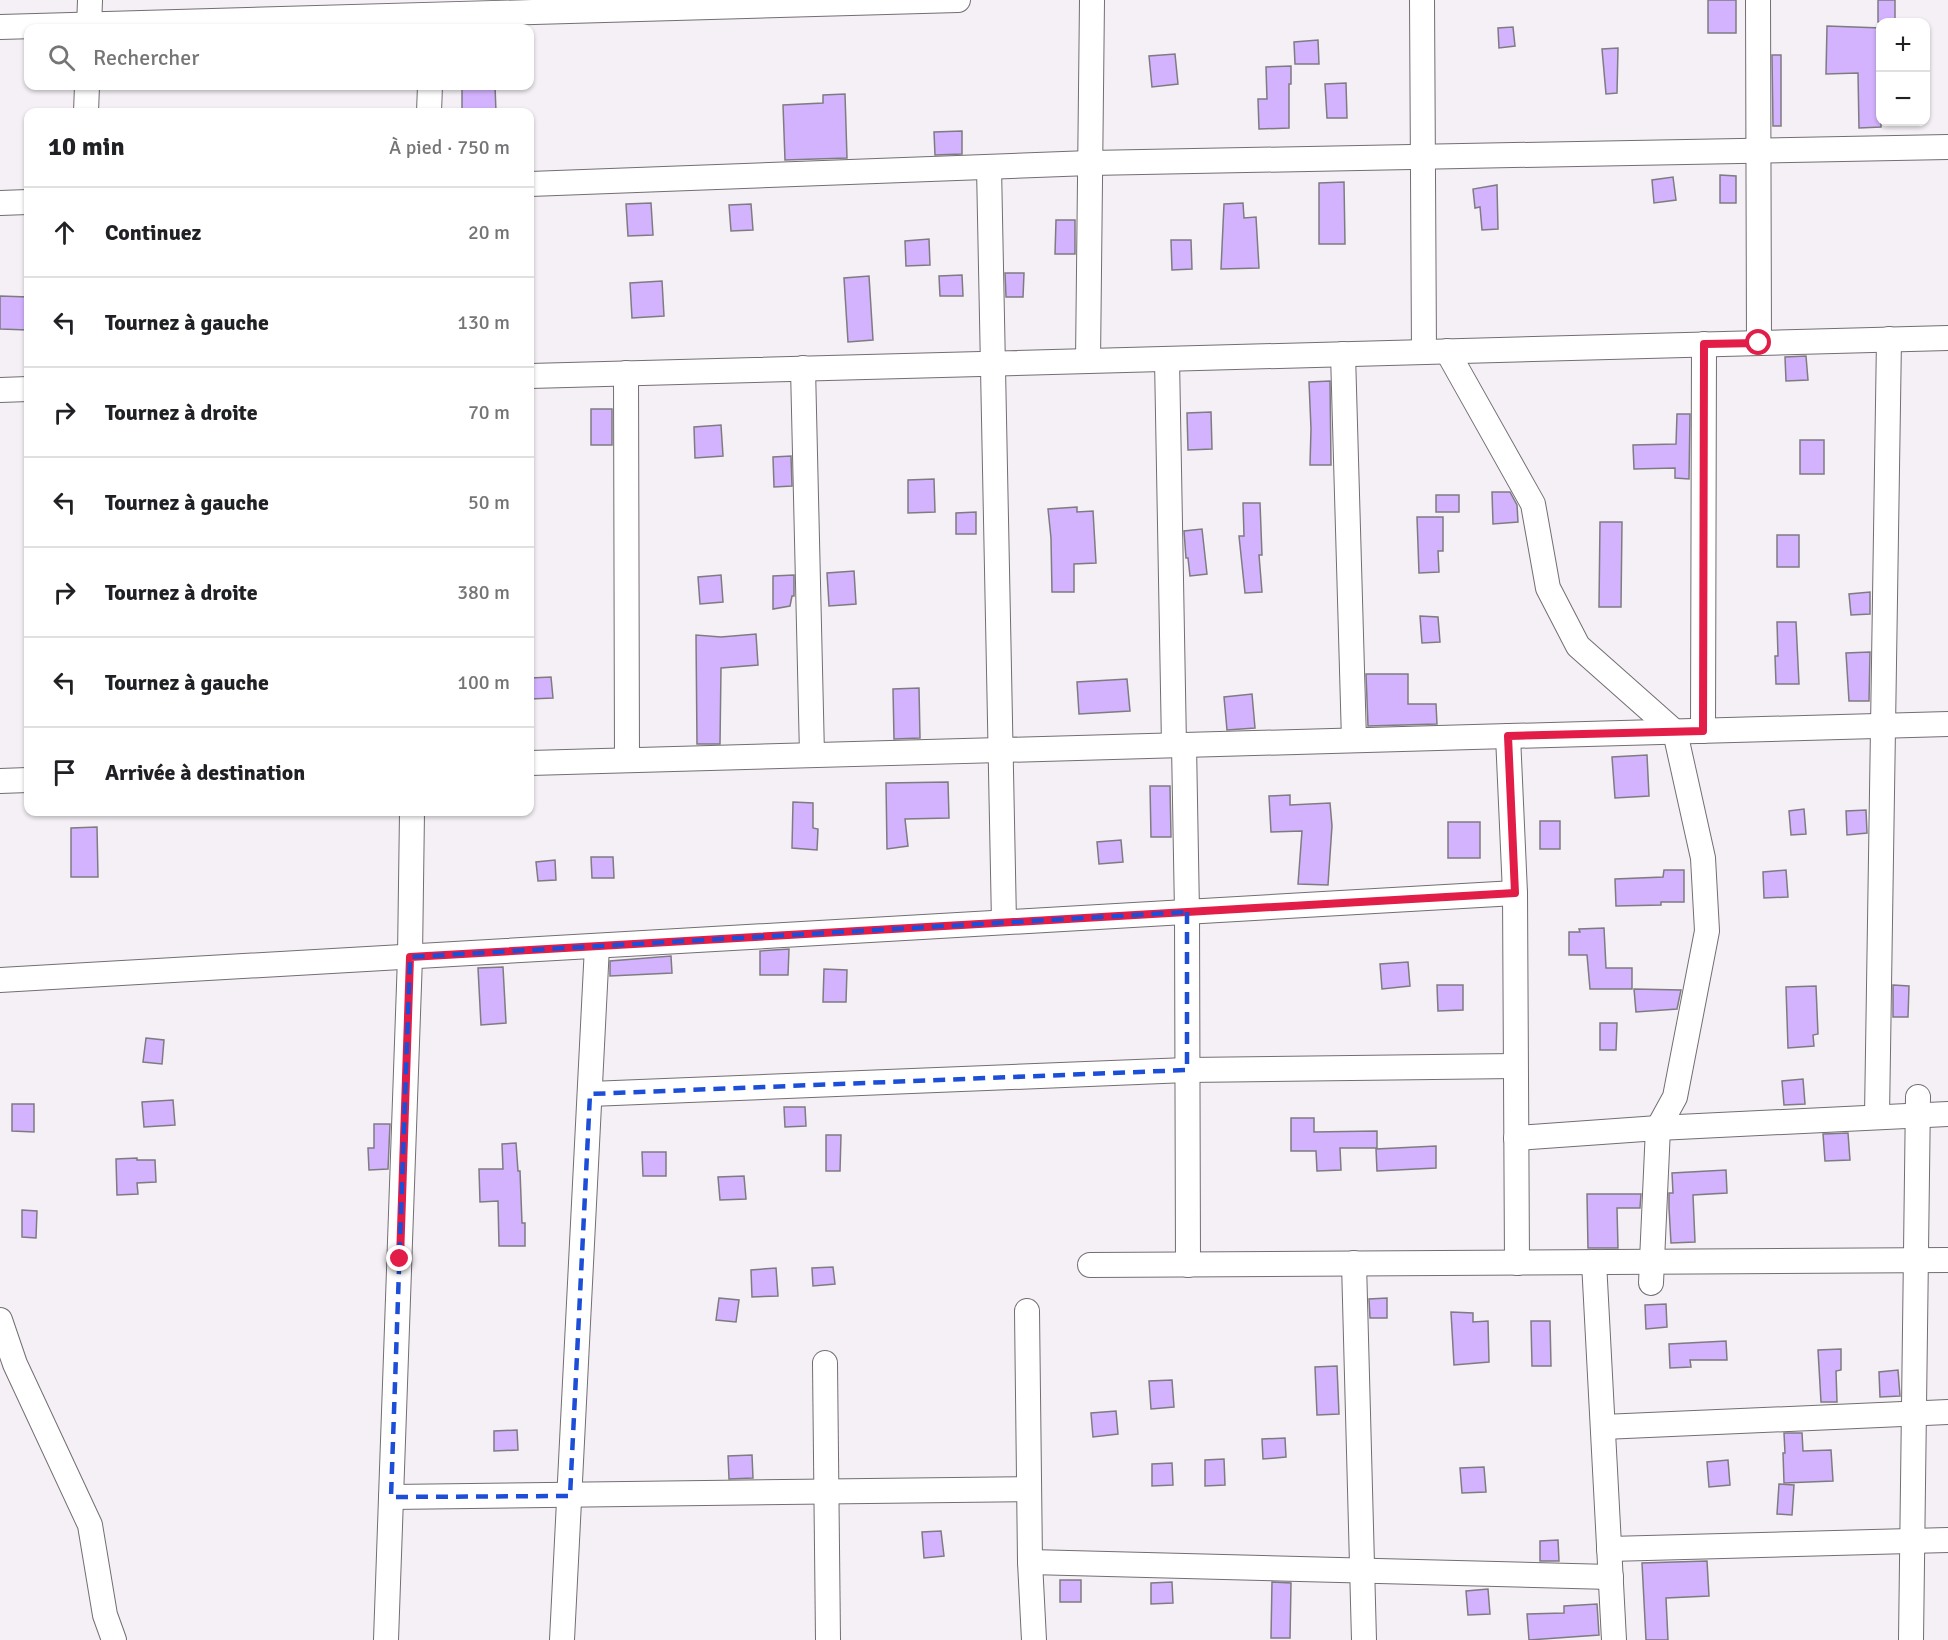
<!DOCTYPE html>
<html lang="fr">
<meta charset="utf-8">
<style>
:root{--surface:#fff;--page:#f6f6f6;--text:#202124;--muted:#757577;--line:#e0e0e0}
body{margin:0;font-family:Signika,sans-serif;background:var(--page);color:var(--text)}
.controls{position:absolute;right:18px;top:18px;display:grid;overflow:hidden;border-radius:12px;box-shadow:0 2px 4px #0004}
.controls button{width:54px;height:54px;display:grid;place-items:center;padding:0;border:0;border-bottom:2px solid var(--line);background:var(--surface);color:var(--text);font:30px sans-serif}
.stop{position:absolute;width:18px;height:18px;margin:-14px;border:4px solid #e11d48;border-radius:50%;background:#fff}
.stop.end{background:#e11d48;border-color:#fff;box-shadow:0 2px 6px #0008}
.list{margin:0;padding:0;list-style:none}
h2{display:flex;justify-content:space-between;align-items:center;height:78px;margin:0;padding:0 24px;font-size:26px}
h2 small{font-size:20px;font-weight:400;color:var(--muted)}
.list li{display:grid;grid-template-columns:39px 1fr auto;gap:18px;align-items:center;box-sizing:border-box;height:90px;padding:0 24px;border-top:2px solid var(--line)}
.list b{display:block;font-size:22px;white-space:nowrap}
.list em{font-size:20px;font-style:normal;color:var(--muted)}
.icon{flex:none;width:33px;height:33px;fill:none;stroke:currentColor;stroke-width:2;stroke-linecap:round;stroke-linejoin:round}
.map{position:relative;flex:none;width:1948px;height:1640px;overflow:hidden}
.search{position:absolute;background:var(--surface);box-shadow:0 2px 4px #0004;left:24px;top:24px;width:510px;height:66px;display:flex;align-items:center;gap:15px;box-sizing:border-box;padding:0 21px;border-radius:12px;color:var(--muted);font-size:22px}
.panel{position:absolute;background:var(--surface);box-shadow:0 2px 4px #0004;left:24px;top:108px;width:510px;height:708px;border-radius:12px}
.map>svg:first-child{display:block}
.building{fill:#d3b3fe;stroke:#7e7c81;stroke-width:1.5}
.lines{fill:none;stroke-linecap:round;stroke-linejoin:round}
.minor-casing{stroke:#726e72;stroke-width:26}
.minor{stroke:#fff;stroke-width:24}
.route{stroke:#e11d48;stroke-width:8}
.marked{fill:none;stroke:#1d4ed8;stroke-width:4.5;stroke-dasharray:12 8;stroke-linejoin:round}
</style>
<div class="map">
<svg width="1948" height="1640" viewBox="0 0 1948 1640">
<rect width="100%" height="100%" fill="#f4f0f5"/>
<!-- building -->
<g class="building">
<rect x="1708" y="0" width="28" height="33"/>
<rect x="1878" y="0" width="17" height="22"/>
<polygon points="1827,26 1881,28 1881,127 1859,128 1858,73 1826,74"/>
<polygon points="1513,27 1515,46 1499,48 1498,28"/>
<polygon points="1318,40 1319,64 1295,64 1294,42"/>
<polygon points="1618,48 1617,93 1606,94 1602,49"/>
<polygon points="1175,54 1178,84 1152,87 1149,56"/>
<polygon points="1772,55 1781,55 1781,126 1773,126"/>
<polygon points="1291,66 1291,84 1289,84 1289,128 1259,129 1258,99 1267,99 1266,67"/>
<polygon points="1346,83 1347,118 1327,118 1325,84"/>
<polygon points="462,86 495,86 496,112 462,112"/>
<polygon points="845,94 847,158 785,160 783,105 823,103 823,95"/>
<polygon points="962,131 962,154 935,155 934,132"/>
<polygon points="1720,175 1736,176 1736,203 1720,203"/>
<polygon points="1673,177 1676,200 1654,203 1652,180"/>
<polygon points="1344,182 1345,244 1319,244 1319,183"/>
<polygon points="1497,185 1498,229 1482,230 1480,207 1475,208 1473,189"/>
<polygon points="651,203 653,235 628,236 626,204"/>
<polygon points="1243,203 1244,218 1256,217 1259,268 1221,269 1224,204"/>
<polygon points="751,204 753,230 731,231 729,205"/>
<polygon points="1056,220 1075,220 1075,254 1055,254"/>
<polygon points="929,239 930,265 906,266 905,241"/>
<polygon points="1171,240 1191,240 1192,269 1172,270"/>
<polygon points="1005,273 1024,273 1023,297 1006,297"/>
<polygon points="962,275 963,296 940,296 939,276"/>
<polygon points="869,276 873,340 848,342 844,278"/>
<polygon points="662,281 664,316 632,318 630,283"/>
<polygon points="0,296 28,297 28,330 0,329"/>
<polygon points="1806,356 1808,380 1786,381 1785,357"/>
<polygon points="1330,381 1331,465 1310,465 1311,429 1309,382"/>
<rect x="591" y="409" width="21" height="36"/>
<polygon points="1211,412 1212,449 1188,450 1187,413"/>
<polygon points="1677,414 1690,414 1689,479 1675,478 1675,468 1634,469 1633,445 1676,444"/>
<polygon points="721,425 723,456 695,458 694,427"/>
<rect x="1800" y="440" width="24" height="34"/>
<polygon points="791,456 792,486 774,487 773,457"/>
<polygon points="934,479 935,512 908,513 908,480"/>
<polygon points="1492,492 1510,492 1517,505 1518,522 1493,524"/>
<rect x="1436" y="495" width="23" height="17"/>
<polygon points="1243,503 1260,503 1262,555 1259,555 1262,592 1245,593 1239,536 1244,536"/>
<polygon points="1077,507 1077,512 1093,511 1096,563 1074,564 1074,592 1052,592 1051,538 1048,509"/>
<polygon points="976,512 976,534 956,534 956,513"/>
<polygon points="1417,517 1443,517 1443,551 1438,551 1439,572 1419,573"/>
<polygon points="1600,522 1622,522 1621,607 1599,607"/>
<polygon points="1202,529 1207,574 1190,576 1188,558 1186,558 1184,531"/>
<rect x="1777" y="535" width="22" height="32"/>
<polygon points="854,571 856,604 829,606 827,573"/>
<polygon points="721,575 723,602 700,604 698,577"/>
<polygon points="794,575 794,596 792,596 790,606 773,609 773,576"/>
<polygon points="1870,592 1870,614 1851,615 1849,594"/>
<polygon points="1420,616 1438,617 1440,642 1422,643"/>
<polygon points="1777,622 1796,622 1799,684 1776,684 1775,656 1778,656"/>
<polygon points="756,634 758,665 721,668 720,744 697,744 696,635 721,637"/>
<polygon points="1870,652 1869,701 1849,701 1846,653"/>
<polygon points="1366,674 1408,674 1408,704 1436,704 1437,724 1368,726"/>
<polygon points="551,677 553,698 530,699 530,678"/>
<polygon points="1127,679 1130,711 1079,714 1077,682"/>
<polygon points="919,688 920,738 894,739 893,689"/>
<polygon points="1252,694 1255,728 1227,730 1224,697"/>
<polygon points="1647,755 1649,796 1615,798 1612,757"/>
<polygon points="948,782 949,818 905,819 908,846 887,849 886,783"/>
<polygon points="1150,786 1170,786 1171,837 1151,837"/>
<polygon points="1290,795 1290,805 1330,803 1332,826 1328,885 1298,884 1302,831 1271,832 1269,796"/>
<polygon points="793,802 813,803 813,828 818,829 817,850 792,848"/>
<polygon points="1804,809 1806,834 1791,835 1789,811"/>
<polygon points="1866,810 1867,833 1847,835 1846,811"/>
<rect x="1540" y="821" width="20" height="28"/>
<rect x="1448" y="822" width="32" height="36"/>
<polygon points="97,827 98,877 71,877 71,828"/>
<polygon points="1121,840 1123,862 1099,864 1097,842"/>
<polygon points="591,857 613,857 614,878 592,878"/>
<polygon points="555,860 556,880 538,881 536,862"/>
<polygon points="1664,870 1684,870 1684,902 1661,902 1661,905 1616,906 1615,879 1663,877"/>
<polygon points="1786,870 1788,897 1764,898 1763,872"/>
<polygon points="1604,928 1606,968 1632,968 1632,989 1590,989 1587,955 1569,955 1569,932 1580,932 1579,929"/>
<polygon points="789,949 788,975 760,975 760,951"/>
<polygon points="671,956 672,973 610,976 610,961"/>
<polygon points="1408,962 1410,986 1382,989 1380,964"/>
<polygon points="503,967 506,1023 481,1025 478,968"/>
<polygon points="824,969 847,970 846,1002 823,1002"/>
<polygon points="1437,985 1463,985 1463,1010 1438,1011"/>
<polygon points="1893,985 1909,986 1908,1017 1893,1017"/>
<polygon points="1816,986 1818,1034 1813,1035 1814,1046 1788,1048 1786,987"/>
<polygon points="1634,989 1681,990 1677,1009 1636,1012"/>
<polygon points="1600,1023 1617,1023 1616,1050 1600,1050"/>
<polygon points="146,1038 164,1040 162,1064 143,1062"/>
<polygon points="1803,1079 1805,1104 1784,1105 1782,1081"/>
<polygon points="173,1100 175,1125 144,1127 142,1102"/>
<polygon points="12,1104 34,1104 34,1132 12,1131"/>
<polygon points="784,1107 805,1107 806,1126 785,1127"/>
<polygon points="1291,1118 1314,1118 1314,1132 1377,1131 1377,1148 1340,1148 1341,1170 1317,1171 1316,1151 1291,1151"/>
<polygon points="374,1124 390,1124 388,1169 369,1170 368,1148 374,1148"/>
<polygon points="1848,1133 1850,1160 1825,1161 1823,1134"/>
<polygon points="826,1135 841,1135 840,1171 826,1171"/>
<polygon points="516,1143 518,1171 520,1171 522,1223 525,1223 525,1246 499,1246 498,1201 480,1202 479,1169 503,1169 502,1144"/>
<polygon points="1436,1146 1436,1168 1377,1171 1376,1149"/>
<polygon points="642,1152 666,1152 666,1176 643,1176"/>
<polygon points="137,1158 137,1160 155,1160 156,1182 137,1183 138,1194 117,1195 116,1159"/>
<polygon points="1726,1170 1727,1193 1693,1195 1695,1242 1671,1243 1669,1208 1669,1193 1673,1193 1672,1173"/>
<polygon points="744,1176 746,1199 720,1200 718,1177"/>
<polygon points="1587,1194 1641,1194 1640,1208 1617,1208 1618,1248 1588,1248"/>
<polygon points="22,1210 37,1211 36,1238 22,1237"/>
<polygon points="833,1267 835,1284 813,1286 812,1268"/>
<polygon points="776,1268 778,1296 752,1297 751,1270"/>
<polygon points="719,1298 739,1300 736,1322 716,1320"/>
<polygon points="1387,1298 1387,1318 1370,1318 1369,1299"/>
<polygon points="1666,1304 1667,1327 1646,1329 1645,1305"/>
<polygon points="1451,1312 1473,1313 1473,1322 1488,1321 1489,1362 1454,1365"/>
<polygon points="1531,1321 1550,1321 1551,1366 1532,1366"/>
<polygon points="1726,1341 1727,1360 1690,1360 1691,1367 1670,1368 1669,1344"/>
<polygon points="1841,1349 1841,1370 1836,1371 1837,1402 1821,1402 1818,1350"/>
<polygon points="1337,1366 1339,1414 1317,1415 1315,1367"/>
<polygon points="1898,1370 1900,1396 1880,1397 1879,1372"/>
<polygon points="1172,1380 1174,1407 1151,1409 1149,1381"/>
<polygon points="1116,1411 1118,1434 1093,1437 1091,1413"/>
<polygon points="517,1430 518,1450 494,1451 494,1431"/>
<polygon points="1784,1433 1802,1433 1803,1451 1831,1450 1833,1481 1784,1483 1783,1453 1785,1453"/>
<polygon points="1285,1438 1286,1457 1263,1459 1262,1439"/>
<polygon points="752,1455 753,1478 729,1479 728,1456"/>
<polygon points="1224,1459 1225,1485 1205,1486 1205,1460"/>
<polygon points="1728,1460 1730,1485 1709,1487 1707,1462"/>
<polygon points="1172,1463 1173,1485 1152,1486 1152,1464"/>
<polygon points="1484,1467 1486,1492 1462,1493 1460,1468"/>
<polygon points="1779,1484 1794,1485 1792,1515 1777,1514"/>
<polygon points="941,1531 944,1556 924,1558 922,1532"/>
<polygon points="1558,1540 1559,1561 1540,1561 1540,1541"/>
<polygon points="1707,1561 1709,1596 1666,1598 1668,1640 1646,1640 1642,1563"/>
<rect x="1060" y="1580" width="21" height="22"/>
<polygon points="1172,1582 1173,1603 1151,1604 1151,1583"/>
<polygon points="1272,1582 1291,1583 1290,1638 1271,1638"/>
<polygon points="1488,1589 1490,1614 1468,1615 1466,1591"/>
<polygon points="1597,1604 1599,1635 1529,1640 1527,1614 1564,1613 1564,1606"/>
</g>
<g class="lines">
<defs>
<g id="minor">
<polyline points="1422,0 1424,352"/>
<polyline points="1758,0 1759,343"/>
<polyline points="0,27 958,0"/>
<polyline points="89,28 90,0"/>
<polyline points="86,112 87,86"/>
<polyline points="429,112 430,86"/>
<polyline points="989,167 1004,922"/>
<polyline points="530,184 1090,163 1948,147"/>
<polyline points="0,203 28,202"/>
<polyline points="1447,351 1533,504 1548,588 1578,646 1675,732 1703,858 1707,931 1675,1097 1658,1128 1651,1283"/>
<polyline points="1343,354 1354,740"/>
<polyline points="1167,359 1174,745"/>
<polyline points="1088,361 1092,0"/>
<polyline points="803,368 812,755"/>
<polyline points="626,373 627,760"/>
<polyline points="530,376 1948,338"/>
<polyline points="0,390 28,389"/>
<polyline points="1703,731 1704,344"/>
<polyline points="1508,736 1515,893 1517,1263"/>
<polyline points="1184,745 1187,912 1188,1265"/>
<polyline points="530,763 1948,724"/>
<polyline points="0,781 28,780"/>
<polyline points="0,980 1515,893"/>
<polyline points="590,1094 1187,1070 1515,1066"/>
<polyline points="1877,1116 1889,339"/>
<polyline points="1516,1138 1658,1128 1948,1114"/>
<polyline points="1594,1262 1614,1640"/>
<polyline points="1354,1263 1364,1640"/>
<polyline points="1090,1265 1948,1260"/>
<polyline points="1027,1311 1030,1562 1034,1640"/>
<polyline points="0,1320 15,1364 90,1525 105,1615 114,1640"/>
<polyline points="825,1363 828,1640"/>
<polyline points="1603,1427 1948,1412"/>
<polyline points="391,1497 1029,1489"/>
<polyline points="1609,1549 1948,1540"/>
<polyline points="1030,1562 1611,1577"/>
<polyline points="386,1640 410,957 412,812"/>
<polyline points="562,1640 597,946"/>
<polyline points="1911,1640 1918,1097"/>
</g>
</defs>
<!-- minor casing -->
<use href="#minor" class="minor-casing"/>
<!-- minor -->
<use href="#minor" class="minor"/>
</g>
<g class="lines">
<!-- route -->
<polyline class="route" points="400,1259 410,957 1515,893 1508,736 1703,731 1704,344 1759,343"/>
</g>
<!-- marked area -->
<path class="marked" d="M1187 912V1070L590 1094 570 1496 391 1497 410 957Z"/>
</svg>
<div class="controls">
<button>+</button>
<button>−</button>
</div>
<div class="stop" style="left:1759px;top:343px"></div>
<div class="stop end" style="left:400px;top:1259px"></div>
<div class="search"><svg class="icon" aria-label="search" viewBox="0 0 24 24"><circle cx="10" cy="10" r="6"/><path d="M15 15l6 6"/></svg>Rechercher</div>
<section class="panel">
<h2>10 min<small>À pied · 750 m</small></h2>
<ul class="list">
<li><svg class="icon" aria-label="ahead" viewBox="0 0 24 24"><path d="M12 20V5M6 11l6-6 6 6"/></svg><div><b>Continuez</b></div><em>20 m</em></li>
<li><svg class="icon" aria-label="left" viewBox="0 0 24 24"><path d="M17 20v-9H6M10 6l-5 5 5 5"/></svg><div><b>Tournez à gauche</b></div><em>130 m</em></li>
<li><svg class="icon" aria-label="right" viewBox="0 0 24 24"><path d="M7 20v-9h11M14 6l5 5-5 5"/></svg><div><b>Tournez à droite</b></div><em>70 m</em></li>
<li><svg class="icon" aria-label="left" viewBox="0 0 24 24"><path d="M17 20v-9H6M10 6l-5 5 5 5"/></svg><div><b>Tournez à gauche</b></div><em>50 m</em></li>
<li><svg class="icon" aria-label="right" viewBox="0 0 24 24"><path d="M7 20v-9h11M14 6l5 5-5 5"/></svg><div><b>Tournez à droite</b></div><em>380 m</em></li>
<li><svg class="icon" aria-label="left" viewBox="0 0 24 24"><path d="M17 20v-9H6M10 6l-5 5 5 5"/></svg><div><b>Tournez à gauche</b></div><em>100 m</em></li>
<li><svg class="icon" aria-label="arrive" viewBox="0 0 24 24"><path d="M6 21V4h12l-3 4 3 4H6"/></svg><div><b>Arrivée à destination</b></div></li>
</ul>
</section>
</div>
